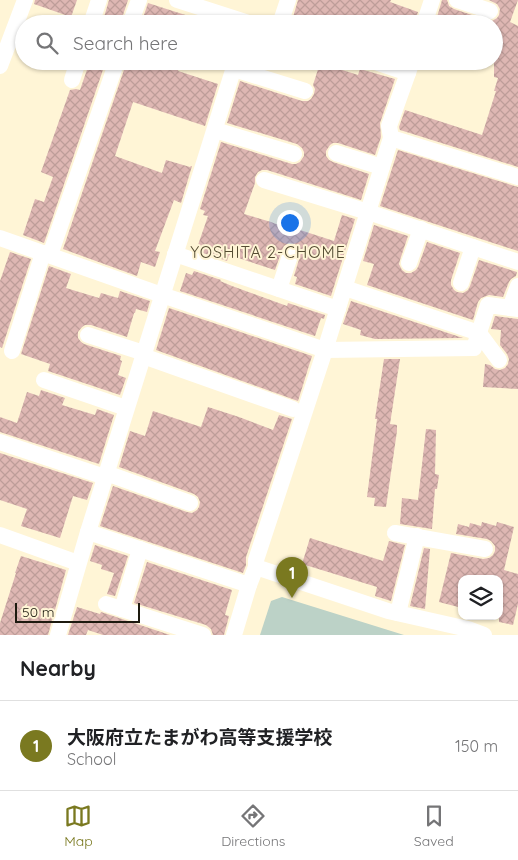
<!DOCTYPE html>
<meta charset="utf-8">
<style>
:root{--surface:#fff;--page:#f2f2f2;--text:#202124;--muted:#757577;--line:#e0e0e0;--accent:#7a7920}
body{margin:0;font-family:Quicksand,"Noto Sans JP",sans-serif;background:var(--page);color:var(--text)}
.controls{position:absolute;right:15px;bottom:15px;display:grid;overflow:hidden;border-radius:10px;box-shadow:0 1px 4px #0004}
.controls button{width:45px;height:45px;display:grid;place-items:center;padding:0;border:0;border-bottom:1px solid var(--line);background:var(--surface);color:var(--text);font:25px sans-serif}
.scale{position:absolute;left:15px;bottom:12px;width:125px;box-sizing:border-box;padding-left:5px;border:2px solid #1d1a0f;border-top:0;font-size:14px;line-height:18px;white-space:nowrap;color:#1d1a0f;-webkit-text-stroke:4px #fff5d6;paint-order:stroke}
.you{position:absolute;left:289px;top:222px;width:18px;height:18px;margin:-12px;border:4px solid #fff;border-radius:50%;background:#1a73e8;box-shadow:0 0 0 8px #1a73e833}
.badge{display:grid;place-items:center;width:32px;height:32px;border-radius:50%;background:var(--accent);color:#fff;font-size:16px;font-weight:700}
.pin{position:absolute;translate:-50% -41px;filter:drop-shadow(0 1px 2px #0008)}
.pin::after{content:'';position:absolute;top:26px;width:18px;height:15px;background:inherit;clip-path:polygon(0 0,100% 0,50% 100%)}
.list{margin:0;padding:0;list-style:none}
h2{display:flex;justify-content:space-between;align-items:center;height:65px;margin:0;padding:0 20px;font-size:21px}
h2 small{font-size:16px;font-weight:400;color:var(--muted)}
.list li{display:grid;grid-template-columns:32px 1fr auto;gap:15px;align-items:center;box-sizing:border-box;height:90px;padding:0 20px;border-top:1px solid var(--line)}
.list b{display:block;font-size:19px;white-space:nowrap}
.list p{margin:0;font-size:16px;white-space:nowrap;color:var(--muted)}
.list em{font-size:16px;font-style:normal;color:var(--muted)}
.icon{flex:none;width:28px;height:28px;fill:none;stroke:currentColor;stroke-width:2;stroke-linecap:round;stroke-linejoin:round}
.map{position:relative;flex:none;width:518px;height:635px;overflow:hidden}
.search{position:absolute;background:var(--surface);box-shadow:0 1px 4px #0004;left:15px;right:15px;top:15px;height:55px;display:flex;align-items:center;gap:12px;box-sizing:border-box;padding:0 18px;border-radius:28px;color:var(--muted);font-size:19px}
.sheet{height:155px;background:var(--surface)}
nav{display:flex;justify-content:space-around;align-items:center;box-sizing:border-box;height:70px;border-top:1px solid var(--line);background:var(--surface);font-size:14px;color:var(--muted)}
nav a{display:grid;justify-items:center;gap:2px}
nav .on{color:var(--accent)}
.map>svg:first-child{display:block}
.pitch{fill:#bcd2c7}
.building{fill:url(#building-cross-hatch)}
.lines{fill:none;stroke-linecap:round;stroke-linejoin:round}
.minor{stroke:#fff;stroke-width:16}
.labels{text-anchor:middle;stroke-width:4;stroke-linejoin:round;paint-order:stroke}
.neighbourhood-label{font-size:16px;letter-spacing:1px;fill:#544c32;stroke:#fff5d6}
</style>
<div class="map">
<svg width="518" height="635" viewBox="0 0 518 635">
<defs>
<pattern id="building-cross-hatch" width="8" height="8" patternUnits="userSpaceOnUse" patternTransform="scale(1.25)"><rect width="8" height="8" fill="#deb7b3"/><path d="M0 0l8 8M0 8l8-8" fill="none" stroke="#be9d99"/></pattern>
</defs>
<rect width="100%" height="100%" fill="#fff5d6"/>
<!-- pitch -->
<polygon class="pitch" points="282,597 404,635 260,635 271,601"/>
<!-- building -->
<g class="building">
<polygon points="35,0 77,0 71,17 34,4"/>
<polygon points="109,0 128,0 120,24 102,24"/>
<polygon points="298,0 391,0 390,2 418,12 414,24 291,24"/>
<polygon points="442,0 447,0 449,6 454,9 487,20 492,21 497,18 499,15 500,9 497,4 489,0 518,0 510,22 518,26 518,167 400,130 399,127 405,110 482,135 496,91 494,91 498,78 494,77 494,24 435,24"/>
<polygon points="148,3 204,21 204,24 141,24"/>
<polygon points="90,61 106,61 44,243 23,235 35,199 44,202 53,177 41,172 70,90 76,89 80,90"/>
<polygon points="127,61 181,61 178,71 218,84 205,126 133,102 115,156 162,173 166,160 190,167 191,166 192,166 181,203 174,200 155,251 160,252 155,267 141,262 137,276 63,249"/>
<polygon points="320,63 358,75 360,69 395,79 380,123 381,137 375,155 338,143 333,143 330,145 326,151 326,156 329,160 333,162 369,174 361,200 267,170 262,170 258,172 255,177 255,183 244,214 271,222 299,233 300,230 334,241 342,215 355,219 331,296 295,284 297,277 294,276 300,256 301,251 299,247 295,244 289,243 284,246 282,250 275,270 229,255 227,261 200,252 201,250 197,248 208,216 203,215 205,211 200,209 221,142 292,164 296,164 300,162 304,156 304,152 302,148 297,144 227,123 240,81 302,101 308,101 311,99 314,94 315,89 313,85"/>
<polygon points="398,150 518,187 518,251 380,206"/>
<polygon points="374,225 408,236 400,260 399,264 402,270 406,273 411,273 416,270 418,267 427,242 460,253 451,280 451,285 454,290 457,292 463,293 468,290 470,286 479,260 517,272 516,276 511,279 509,282 503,297 489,295 481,298 478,302 473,320 367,285 374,264 363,261"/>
<polygon points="10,252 31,259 2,348 0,347 0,281"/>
<polygon points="49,266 71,274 66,288 99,298 101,293 118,298 120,291 150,301 147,312 136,309 135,313 134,313 127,337 91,325 85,325 82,327 78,332 78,338 81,342 84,344 121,356 120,360 122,361 118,375 126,378 120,395 48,371 50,364 21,354"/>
<polygon points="194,271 221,280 220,281 232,286 287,306 288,303 325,315 324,319 321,318 315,336 180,291 186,273 192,275"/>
<polygon points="351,301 463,338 375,339 360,335 361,330 343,324"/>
<polygon points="169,308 312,356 298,401 156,350"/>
<polygon points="495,316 518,319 518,389 483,387 485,364 490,365 495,369 500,370 505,368 508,364 509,359 507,354 500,345 501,330 491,329"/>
<polygon points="384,359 400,359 390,424 397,425 397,431 386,507 374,506 375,498 367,497 377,419 375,419"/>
<polygon points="41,390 65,398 62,405 95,415 97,409 114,415 99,464 0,432 0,417 17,423 27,392 39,396"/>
<polygon points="208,407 239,417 273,430 279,415 292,419 246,557 246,565 243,573 100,526 113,486 187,512 192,513 197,510 199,507 200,502 198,497 194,494 119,467 130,431 145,436 153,411 201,427"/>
<polygon points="426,429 436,430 435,474 439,475 437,489 435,489 432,529 400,524 402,498 418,500"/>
<polygon points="0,453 93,483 87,500 73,496 60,538 21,526 27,509 0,500"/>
<polygon points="482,522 496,526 497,522 514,527 504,570 518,574 518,604 513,625 499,622 499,579 462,579 462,608 439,602 451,553 483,559 489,558 493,555 495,551 495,546 491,541 487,539 456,534 458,524 469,527 470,523 481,526"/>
<polygon points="310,538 383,561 389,541 405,545 391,601 375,596 377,587 302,564"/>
<polygon points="95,545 128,556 115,596 107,594 114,573 101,569 102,565 90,561"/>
<polygon points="424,548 430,549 425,609 410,606"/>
<polygon points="21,556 66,570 48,635 0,635 0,623 16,573 15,573"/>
<polygon points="147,562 232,590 225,615 229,616 224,635 213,635 211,629 206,625 134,603"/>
<polygon points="77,607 100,614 101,612 170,635 103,635 88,630 86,635 68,635"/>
</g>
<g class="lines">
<!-- minor -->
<g class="minor">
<polyline points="177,0 252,24"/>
<polyline points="457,0 490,11"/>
<polyline points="91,24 99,0"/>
<polyline points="130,24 139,0"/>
<polyline points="280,24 288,0"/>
<polyline points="424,24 432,0"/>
<polyline points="372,61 408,73 412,61"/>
<polyline points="0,66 25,0"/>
<polyline points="234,69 305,91"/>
<polyline points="72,80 78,61"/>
<polyline points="215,130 294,154"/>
<polyline points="391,138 518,177"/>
<polyline points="336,153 382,167"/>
<polyline points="264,180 368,212 518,262"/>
<polyline points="0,238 162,295 325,350 474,348 488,305 518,309"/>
<polyline points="175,254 338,309"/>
<polyline points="50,255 117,61"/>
<polyline points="409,263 421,229"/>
<polyline points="461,283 473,247"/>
<polyline points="345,288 479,333 499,360"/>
<polyline points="279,289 291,253"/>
<polyline points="510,308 518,286"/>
<polyline points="88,335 144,353"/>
<polyline points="12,351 43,253"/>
<polyline points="143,356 293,409"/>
<polyline points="44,380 126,408"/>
<polyline points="0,442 105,477"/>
<polyline points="106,473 190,503"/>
<polyline points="88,532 249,585"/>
<polyline points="395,533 485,549"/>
<polyline points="0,535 78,563"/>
<polyline points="256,567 256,560 325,350 391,138 389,126 408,73"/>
<polyline points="106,604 203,635"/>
<polyline points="122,609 140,549"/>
<polyline points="398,613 417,536"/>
<polyline points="58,635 88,532 236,61"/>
<polyline points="234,635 249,585 256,567 388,611 468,629 484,635"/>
</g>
</g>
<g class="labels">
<!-- neighbourhood labels -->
<g class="neighbourhood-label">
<text x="268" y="258">YOSHITA 2-CHOME</text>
</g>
</g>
</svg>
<div class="controls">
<button><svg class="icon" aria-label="layers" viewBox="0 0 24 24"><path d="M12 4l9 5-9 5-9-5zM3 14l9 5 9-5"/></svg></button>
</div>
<div class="scale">50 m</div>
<div class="you"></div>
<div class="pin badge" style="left:292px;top:598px">1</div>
<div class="search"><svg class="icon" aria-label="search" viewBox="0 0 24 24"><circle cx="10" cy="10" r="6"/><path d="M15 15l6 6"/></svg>Search here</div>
</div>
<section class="sheet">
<h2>Nearby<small></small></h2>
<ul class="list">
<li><span class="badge">1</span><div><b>大阪府立たまがわ高等支援学校</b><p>School</p></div><em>150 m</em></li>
</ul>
</section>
<nav>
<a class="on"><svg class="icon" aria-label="map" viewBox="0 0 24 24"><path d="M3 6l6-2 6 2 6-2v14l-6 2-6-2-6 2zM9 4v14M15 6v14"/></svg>Map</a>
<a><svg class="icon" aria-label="directions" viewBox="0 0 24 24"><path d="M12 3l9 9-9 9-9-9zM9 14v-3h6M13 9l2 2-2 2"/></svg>Directions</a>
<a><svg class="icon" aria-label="saved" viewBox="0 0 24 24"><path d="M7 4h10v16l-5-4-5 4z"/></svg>Saved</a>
</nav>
